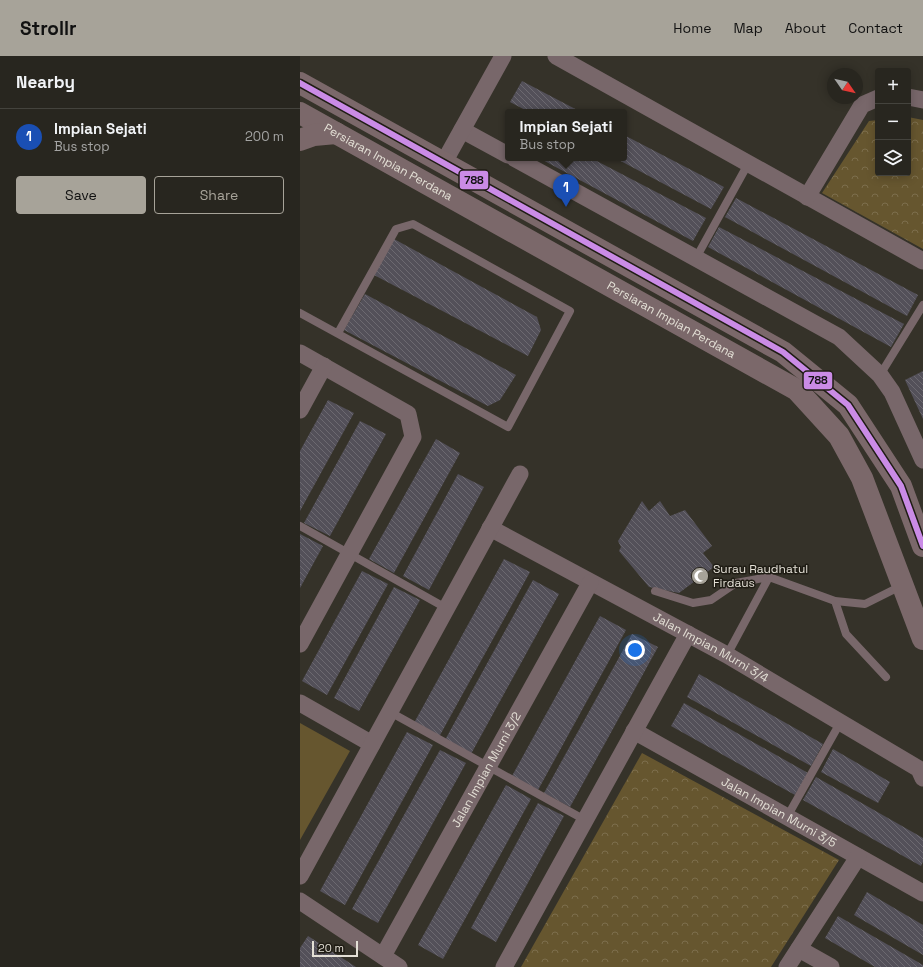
<!DOCTYPE html>
<meta charset="utf-8">
<style>
:root{--surface:#28261f;--page:#302e28;--text:#f1f3f6;--muted:#a5a5a4;--line:#44433d;--accent:#a7a399}
body{margin:0;font-family:"Space Grotesk",sans-serif;background:var(--page);color:var(--text)}
.controls{position:absolute;right:12px;top:12px;display:grid;overflow:hidden;border-radius:4px;box-shadow:0 2px 10px #0003}
.controls button{width:36px;height:36px;display:grid;place-items:center;padding:0;border:0;border-bottom:1px solid var(--line);background:var(--surface);color:var(--text);font:20px sans-serif}
.compass{position:absolute;left:527px;top:12px;width:36px;height:36px;border-radius:50%;background:var(--surface);box-shadow:0 2px 10px #0003;rotate:124deg}
.scale{position:absolute;left:12px;bottom:10px;width:46px;box-sizing:border-box;padding-left:4px;border:2px solid #e4e0d6;border-top:0;font-size:11px;line-height:14px;white-space:nowrap;color:#e4e0d6;-webkit-text-stroke:3px #1f1c14;paint-order:stroke}
.you{position:absolute;left:335px;top:594px;width:14px;height:14px;margin:-10px;border:3px solid #fff;border-radius:50%;background:#1a73e8;box-shadow:0 0 0 6px #1a73e833}
.badge{display:grid;place-items:center;width:26px;height:26px;border-radius:50%;background:var(--accent);color:#fff;font-size:13px;font-weight:700}
.pin{position:absolute;translate:-50% -33px;filter:drop-shadow(0 1px 2px #0008)}
.pin::after{content:'';position:absolute;top:21px;width:14px;height:12px;background:inherit;clip-path:polygon(0 0,100% 0,50% 100%)}
.popup{position:absolute;left:205px;top:53px;width:122px;height:52px;box-sizing:border-box;display:grid;place-content:center;border-radius:4px;background:var(--surface);filter:drop-shadow(0 1px 3px #0005);font-size:13px;white-space:nowrap;color:var(--muted)}
.popup b{font-size:15px;color:var(--text)}
.popup::after{content:'';position:absolute;left:50%;top:100%;margin-left:-8px;border:8px solid transparent;border-top-color:var(--surface)}
.list{margin:0;padding:0;list-style:none}
h2{display:flex;justify-content:space-between;align-items:center;height:52px;margin:0;padding:0 16px;font-size:17px}
h2 small{font-size:13px;font-weight:400;color:var(--muted)}
.list li{display:grid;grid-template-columns:26px 1fr auto;gap:12px;align-items:center;box-sizing:border-box;height:56px;padding:0 16px;border-top:1px solid var(--line)}
.list b{display:block;font-size:15px;white-space:nowrap}
.list p{margin:0;font-size:13px;white-space:nowrap;color:var(--muted)}
.list em{font-size:13px;font-style:normal;color:var(--muted)}
.actions{display:flex;gap:8px;padding:12px 16px}
.actions a{flex:1;padding:9px 0;border:1px solid var(--accent);border-radius:4px;text-align:center;font-size:14px;color:var(--accent)}
.actions .main{background:var(--accent);color:#111}
.icon{flex:none;width:22px;height:22px;fill:none;stroke:currentColor;stroke-width:2;stroke-linecap:round;stroke-linejoin:round}
.map{position:relative;flex:none;width:623px;height:911px;overflow:hidden}
header{display:flex;align-items:center;gap:24px;box-sizing:border-box;height:56px;padding:0 20px;background:var(--accent);color:#111}
header strong{font-size:19px}
nav{display:flex;gap:22px;margin-inline-start:auto;font-size:14px}
main{display:flex}
aside{flex:1;background:var(--surface)}
.map>svg:first-child{display:block}
.green{fill:#66562f}
.park{fill:url(#park-crowns)}
.building{fill:url(#building-back-hatch)}
.lines{fill:none;stroke-linecap:round;stroke-linejoin:round}
.lane{stroke:#78676a;stroke-width:8}
.street{stroke:#78676a;stroke-width:17}
.secondary{stroke:#7b686a;stroke-width:22}
.bus-1-casing{stroke:#1f1c14;stroke-width:9}
.bus-1{stroke:#ca8be6;stroke-width:6}
.labels{text-anchor:middle;stroke-width:3;stroke-linejoin:round;paint-order:stroke}
.street-label{font-size:12px;fill:#e4e0d6;stroke:#1f1c14}
.poi-label{font-size:12px;fill:#e4e0d6;stroke:#1f1c14;text-anchor:start}
.line-badge{stroke:#1f1c14;stroke-width:1.5}
.pale-badge-label{font-size:11px;text-anchor:middle;font-weight:bold;fill:#111}
</style>
<header>
<strong>Strollr</strong>
<nav><a>Home</a><a>Map</a><a>About</a><a>Contact</a></nav>
</header>
<main>
<aside>
<h2>Nearby<small></small></h2>
<ul class="list">
<li><span class="badge" style="background:#1a4fb4">1</span><div><b>Impian Sejati</b><p>Bus stop</p></div><em>200 m</em></li>
</ul>
<div class="actions"><a class="main">Save</a><a>Share</a></div>
</aside>
<div class="map">
<svg width="623" height="911" viewBox="0 0 623 911">
<defs>
<pattern id="park-crowns" width="20" height="18" patternUnits="userSpaceOnUse"><rect width="20" height="18" fill="#66562f"/><path d="M2 6a3 3 0 1 1 6 0M12 15a3 3 0 1 1 6 0" fill="none" stroke="#7c6e4c"/></pattern>
<pattern id="building-back-hatch" width="6" height="6" patternUnits="userSpaceOnUse"><rect width="6" height="6" fill="#535059"/><path d="M-1 5l2 2M0 0l6 6M5-1l2 2" fill="none" stroke="#6c6970"/></pattern>
</defs>
<rect width="100%" height="100%" fill="#353229"/>
<!-- green -->
<polygon class="green" points="0,667 50,695 0,784"/>
<!-- park -->
<g class="park">
<polygon points="608,61 623,64 623,193 522,137 569,65 578,64 578,117 608,117"/>
<polygon points="342,697 539,804 471,911 221,911"/>
</g>
<!-- building -->
<g class="building">
<polygon points="222,25 281,56 229,56 210,46"/>
<polygon points="324,79 424,131 411,153 315,102 324,102"/>
<polygon points="239,102 291,102 406,162 393,185"/>
<polygon points="436,142 618,239 607,260 425,161"/>
<polygon points="419,171 604,268 591,291 408,191"/>
<polygon points="94,183 237,261 241,274 228,300 74,219"/>
<polygon points="65,238 216,319 200,344 188,350 44,274"/>
<polygon points="623,315 623,363 605,324"/>
<polygon points="28,344 54,357 0,455 0,395"/>
<polygon points="60,365 86,378 30,480 4,467"/>
<polygon points="136,383 160,397 94,517 69,503"/>
<polygon points="158,418 184,431 129,534 103,520"/>
<polygon points="342,445 349,455 360,445 370,460 385,454 412,490 403,497 414,511 379,537 349,531 319,495 321,491 318,485"/>
<polygon points="0,478 23,490 0,532"/>
<polygon points="204,503 230,516 139,681 114,667"/>
<polygon points="62,515 88,528 27,639 2,625"/>
<polygon points="233,524 259,538 171,698 145,684"/>
<polygon points="94,531 120,544 59,655 34,642"/>
<polygon points="300,560 326,574 238,734 212,720"/>
<polygon points="332,578 358,591 270,751 244,737"/>
<polygon points="399,618 523,688 511,710 387,641"/>
<polygon points="384,647 508,717 495,739 371,670"/>
<polygon points="107,676 133,689 45,849 20,835"/>
<polygon points="533,693 590,726 578,747 521,716"/>
<polygon points="140,694 166,707 78,867 52,853"/>
<polygon points="516,721 623,782 623,806 621,810 503,744"/>
<polygon points="206,729 231,743 143,903 118,889"/>
<polygon points="238,747 264,760 196,886 171,872"/>
<polygon points="567,836 623,869 623,899 554,859"/>
<polygon points="538,860 623,909 623,911 575,911 525,882"/>
<polygon points="8,880 56,911 0,911 0,892"/>
</g>
<g class="lines">
<!-- lane -->
<g class="lane">
<polyline points="396,202 448,108"/>
<polyline points="0,257 208,371 270,255 113,168 96,173 38,277"/>
<polyline points="580,319 623,249"/>
<polyline points="0,470 146,552"/>
<polyline points="469,521 535,545 565,548 601,530"/>
<polyline points="355,535 393,547 411,544 436,527 469,521 427,599"/>
<polyline points="535,545 546,578 586,621"/>
<polyline points="90,656 285,764"/>
<polyline points="487,761 540,667"/>
</g>
<!-- street -->
<g class="street">
<polyline points="256,0 623,205"/>
<polyline points="608,41 623,44"/>
<polyline points="162,74 208,99"/>
<polyline points="214,102 539,281 580,319 592,336 623,404"/>
<polyline points="143,108 203,0"/>
<polyline points="507,141 562,49 578,42"/>
<polyline points="0,297 108,358 113,381 0,588"/>
<polyline points="0,354 24,310"/>
<path id="s1" d="M190 472 427 599 619 713 623 722"/>
<polyline points="0,647 72,688"/>
<path id="s2" d="M334 675 623 837"/>
<polyline points="0,820 220,418"/>
<polyline points="0,845 99,911"/>
<polyline points="499,893 531,911"/>
<path id="s3" d="M83 900 290 527"/>
<polyline points="204,911 388,578"/>
<polyline points="487,911 558,801"/>
</g>
<!-- secondary -->
<g class="secondary">
<polyline points="0,27 483,296 548,349 601,430 623,490"/>
<path id="s4" d="M0 57 497 334 539 380 562 422 623 583"/>
<polyline points="0,84 14,79 36,77"/>
</g>
<defs>
<polyline id="bus-1" points="0,27 483,296 548,349 601,430 623,490"/>
</defs>
<!-- bus-1 casing -->
<use href="#bus-1" class="bus-1-casing"/>
<!-- bus-1 -->
<use href="#bus-1" class="bus-1"/>
</g>
<!-- icons -->
<defs>
<symbol id="mosque-disc" viewBox="-11 -11 22 22"><circle r="9.5" fill="#a7a399" stroke="#1f1c14"/><path d="M3.5-4.9A6 6 0 1 0 3.5 4.9A5 5 0 1 1 3.5-4.9Z" fill="#fff"/></symbol>
</defs>
<g fill-rule="evenodd">
<use href="#mosque-disc" x="390" y="510" width="20" height="20"/>
</g>
<g class="labels">
<!-- street labels -->
<g class="street-label">
<text dy="4" stroke="none"><textPath href="#s4" startOffset="101">Persiaran Impian Perdana</textPath></text>
<text dy="4" stroke="none"><textPath href="#s4" startOffset="425">Persiaran Impian Perdana</textPath></text>
<text dy="4" stroke="none"><textPath href="#s1" startOffset="251">Jalan Impian Murni 3/4</textPath></text>
<text dy="4" stroke="none"><textPath href="#s3" startOffset="213">Jalan Impian Murni 3/2</textPath></text>
<text dy="4" stroke="none"><textPath href="#s2" startOffset="166">Jalan Impian Murni 3/5</textPath></text>
</g>
<!-- poi labels -->
<g class="poi-label">
<text x="413" y="517">Surau Raudhatul<tspan x="413" dy="14">Firdaus</tspan></text>
</g>
</g>
<g class="line-badge">
<rect x="159" y="114" width="30" height="20" rx="4" fill="#ca8be6"/>
<rect x="503" y="315" width="30" height="19" rx="4" fill="#ca8be6"/>
</g>
<g class="pale-badge-label">
<text x="174" y="128">788</text>
<text x="518" y="328">788</text>
</g>
</svg>
<div class="controls">
<button>+</button>
<button>−</button>
<button><svg class="icon" aria-label="layers" viewBox="0 0 24 24"><path d="M12 4l9 5-9 5-9-5zM3 14l9 5 9-5"/></svg></button>
</div>
<svg class="compass" viewBox="-18 -18 36 36"><path d="M0-13l5 13h-10z" fill="#e53935"/><path d="M0 13l5-13h-10z" fill="#a5a5a4"/></svg>
<div class="scale">20 m</div>
<div class="you"></div>
<div class="pin badge" style="left:266px;top:151px;background:#1a4fb4">1</div>
<div class="popup"><b>Impian Sejati</b>Bus stop</div>
</div>
</main>
